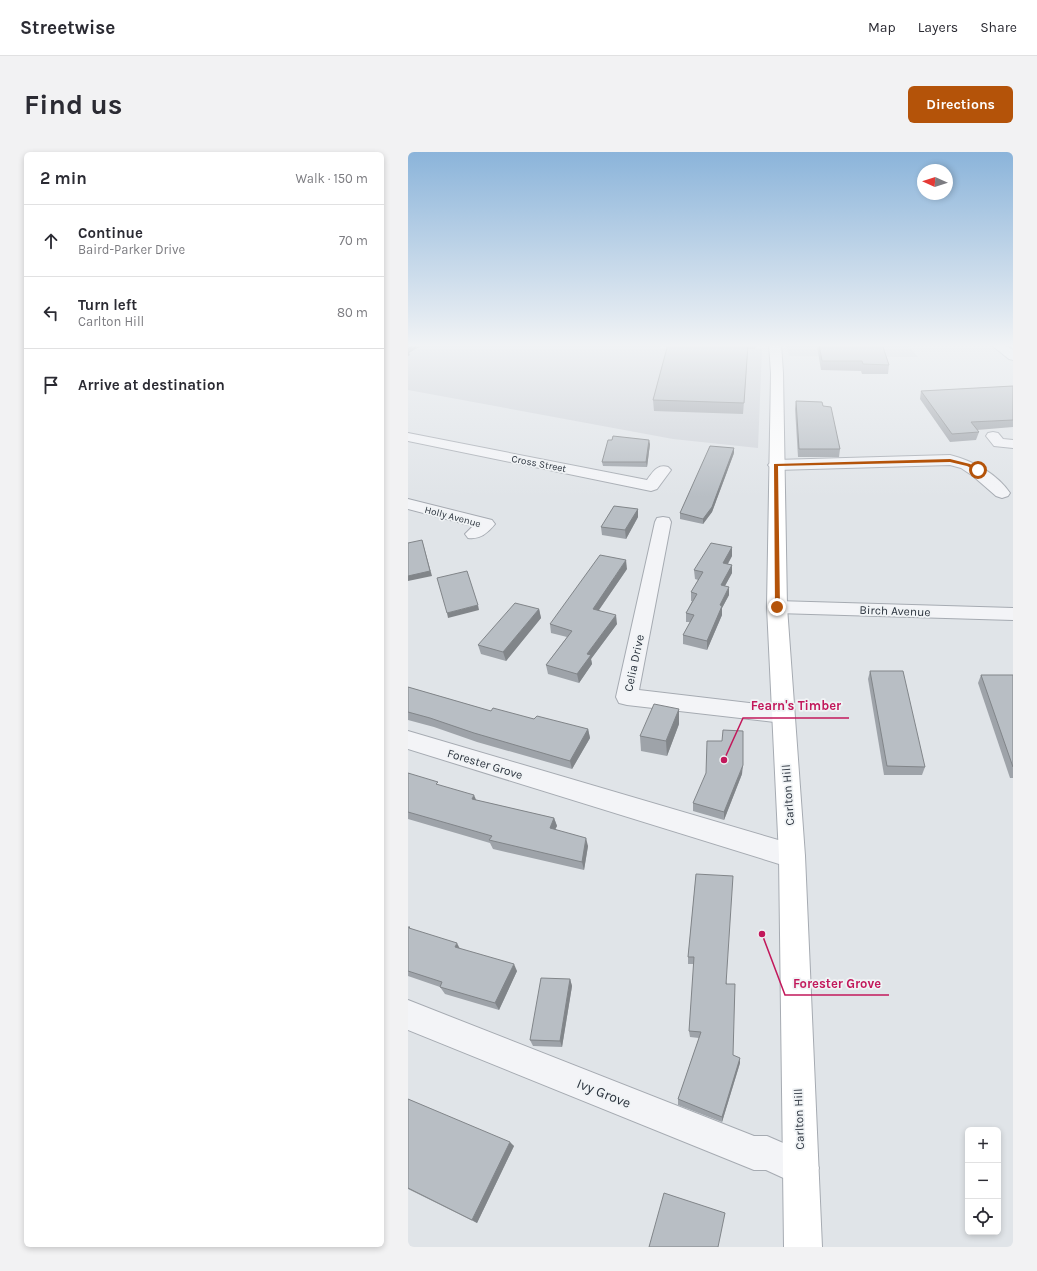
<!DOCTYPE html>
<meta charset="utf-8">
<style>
:root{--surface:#fff;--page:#f2f2f3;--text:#2b2b33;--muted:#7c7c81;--line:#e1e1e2;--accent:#b45309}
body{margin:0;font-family:Karla,sans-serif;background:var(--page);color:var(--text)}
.controls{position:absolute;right:12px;bottom:12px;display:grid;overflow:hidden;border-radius:6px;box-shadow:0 2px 6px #0003}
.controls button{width:36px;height:36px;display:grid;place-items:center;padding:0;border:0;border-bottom:1px solid var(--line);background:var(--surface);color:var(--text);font:20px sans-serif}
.compass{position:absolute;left:509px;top:12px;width:36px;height:36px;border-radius:50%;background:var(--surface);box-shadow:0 2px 6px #0003;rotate:273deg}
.stop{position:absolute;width:12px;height:12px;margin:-9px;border:3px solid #b45309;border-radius:50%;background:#fff}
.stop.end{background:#b45309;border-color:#fff;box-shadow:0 1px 4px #0008}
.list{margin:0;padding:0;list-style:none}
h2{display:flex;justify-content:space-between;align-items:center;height:52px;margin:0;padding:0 16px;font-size:17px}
h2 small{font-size:13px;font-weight:400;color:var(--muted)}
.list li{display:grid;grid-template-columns:26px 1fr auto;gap:12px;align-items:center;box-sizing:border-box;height:72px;padding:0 16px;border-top:1px solid var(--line)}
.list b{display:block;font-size:15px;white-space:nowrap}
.list p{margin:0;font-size:13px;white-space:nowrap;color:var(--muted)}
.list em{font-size:13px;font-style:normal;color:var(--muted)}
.icon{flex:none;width:22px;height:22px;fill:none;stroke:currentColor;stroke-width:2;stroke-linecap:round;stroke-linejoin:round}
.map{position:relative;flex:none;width:605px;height:1095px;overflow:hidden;border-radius:6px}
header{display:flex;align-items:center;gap:24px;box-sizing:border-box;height:56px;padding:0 20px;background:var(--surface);border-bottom:1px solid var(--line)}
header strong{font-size:19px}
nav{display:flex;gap:22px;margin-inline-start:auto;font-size:14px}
.intro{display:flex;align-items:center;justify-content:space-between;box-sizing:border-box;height:96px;padding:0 24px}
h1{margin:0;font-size:28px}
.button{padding:10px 18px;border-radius:6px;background:var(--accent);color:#fff;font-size:14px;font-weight:700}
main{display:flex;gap:24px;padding:0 24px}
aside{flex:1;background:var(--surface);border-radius:6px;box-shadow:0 2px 6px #0003}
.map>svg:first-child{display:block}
.built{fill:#cfd3d9}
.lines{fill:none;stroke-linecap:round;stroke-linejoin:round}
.street-casing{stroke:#a6abb2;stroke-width:2}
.secondary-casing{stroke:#a6abb2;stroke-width:2}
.street{fill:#f3f4f7;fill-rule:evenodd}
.secondary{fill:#fff;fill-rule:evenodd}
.wall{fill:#9ea3a9}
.shaded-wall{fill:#818589}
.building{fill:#b8bec4;stroke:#818589}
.route{fill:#b45309}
.labels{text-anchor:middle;stroke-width:3.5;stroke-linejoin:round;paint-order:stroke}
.far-street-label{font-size:10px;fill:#2b333e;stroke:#f0f3f5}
.street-label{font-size:12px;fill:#2b333e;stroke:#f0f3f5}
.near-street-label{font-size:14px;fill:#2b333e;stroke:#f0f3f5}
.leader{fill:none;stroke:#c2185b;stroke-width:1.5}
.callout-dot{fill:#c2185b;stroke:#f0f3f5;stroke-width:1.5}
.callout-label{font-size:13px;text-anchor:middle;font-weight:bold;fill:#c2185b;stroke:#f0f3f5;stroke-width:3.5;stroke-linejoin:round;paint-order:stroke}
</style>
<header>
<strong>Streetwise</strong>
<nav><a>Map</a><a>Layers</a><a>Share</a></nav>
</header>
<div class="intro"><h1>Find us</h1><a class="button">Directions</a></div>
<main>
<aside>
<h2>2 min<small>Walk · 150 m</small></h2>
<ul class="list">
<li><svg class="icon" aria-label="ahead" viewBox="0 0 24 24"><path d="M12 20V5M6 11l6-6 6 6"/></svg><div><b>Continue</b><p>Baird-Parker Drive</p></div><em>70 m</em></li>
<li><svg class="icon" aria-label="left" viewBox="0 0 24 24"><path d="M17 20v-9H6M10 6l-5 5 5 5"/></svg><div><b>Turn left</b><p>Carlton Hill</p></div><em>80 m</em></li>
<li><svg class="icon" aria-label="arrive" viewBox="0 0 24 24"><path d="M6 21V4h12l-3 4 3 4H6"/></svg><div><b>Arrive at destination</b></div></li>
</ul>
</aside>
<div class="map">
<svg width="605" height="1095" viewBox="0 0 605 1095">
<rect width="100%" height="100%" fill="#e0e4e8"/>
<!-- built -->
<g class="built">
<polygon points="0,192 252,192 253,197 354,197 350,296 265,287 0,238"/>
<polygon points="378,192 499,192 510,205 381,204"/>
</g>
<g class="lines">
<defs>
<g id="street">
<polygon points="582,192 595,192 605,198 605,208 601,207"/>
<polygon points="585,280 590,281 595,287 605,288 605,296 586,294 578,284 580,281"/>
<path d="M0 281 239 328C245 320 249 312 260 315L263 318 249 337 243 339 0 289Z"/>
<path d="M542 303C565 309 588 321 602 341L600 344 594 346 588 344 565 324 553 316 542 313 368 318 363 316 360 313 363 310 368 308Z"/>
<path d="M0 347 84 368 87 372C80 381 71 388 60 386L57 382 65 374 0 357Z"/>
<polygon points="255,365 261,366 263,370 231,538 375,555 383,557 386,563 383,569 375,571 219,553 211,551 208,545 247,370 249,366"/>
<polygon points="369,449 605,456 605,468 369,461 362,459 359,455 362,451"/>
<polygon points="0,579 384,692 393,696 397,704 393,712 384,716 0,597"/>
<polygon points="0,848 346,984 359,984 405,1004 411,1016 405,1028 393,1034 358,1018 346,1018 0,878"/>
</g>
<polygon id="secondary" points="361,192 373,192 375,221 379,455 397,704 414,1095 376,1095 371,704 359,455 363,221"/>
</defs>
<!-- street casing -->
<use href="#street" class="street-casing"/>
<!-- secondary casing -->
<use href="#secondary" class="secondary-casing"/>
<!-- street -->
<use href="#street" class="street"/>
<!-- secondary -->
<use href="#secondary" class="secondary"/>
</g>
<!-- wall -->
<g class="wall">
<polygon points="260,192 348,192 347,197 340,197 335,262 246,259 245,248"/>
<polygon points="402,192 474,192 481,213 480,222 454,222 453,219 413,218 409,194"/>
<polygon points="605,234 605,275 569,278 571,280 568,288 542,290 512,247 513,239"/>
<polygon points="388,249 415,254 432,297 431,305 390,305 387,257"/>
<polygon points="242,292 239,315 195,314 194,310"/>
<polygon points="326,301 304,360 295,372 272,367 272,361"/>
<polygon points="230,357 230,365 218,387 194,383 193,375"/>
<polygon points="324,395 324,404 320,412 324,413 324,421 317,434 321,443 314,456 314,463 299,498 275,492 275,483 282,470 278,470 278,461 284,449 283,449 283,440 290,428 287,427 286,418"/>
<polygon points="219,417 191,458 209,472 183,507 184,512 171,531 140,522 138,513 159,485 143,481 142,472"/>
<polygon points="131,457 133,466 98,509 73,502 70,493"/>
<polygon points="462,519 517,615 514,623 476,623 460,527"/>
<polygon points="573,523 605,523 605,626 602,626 570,531"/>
<polygon points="0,535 83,559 180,577 182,586 164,617 69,590 26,575 0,568"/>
<polygon points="271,557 271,572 259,604 233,599 232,584"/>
<polygon points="0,621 31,633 68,648 146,666 149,674 147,677 180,694 176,718 85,697 82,691 0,667"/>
<polygon points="334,622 316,668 285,659 285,651"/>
<polygon points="288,722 319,832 325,903 332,911 314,970 270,953 270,947 291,886 282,885 281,879 286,812 280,812 280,805"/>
<polygon points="0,775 3,777 109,819 91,858 37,842 32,835 0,824"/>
<polygon points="162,827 164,834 154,895 125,894 122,888"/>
<polygon points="0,947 106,994 69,1071 0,1037"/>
</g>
<!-- shaded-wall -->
<g class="shaded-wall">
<polygon points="0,192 16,192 1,201 2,203 0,204"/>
<polygon points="241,288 242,292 239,315 238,310"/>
<polygon points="326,296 326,301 304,360 295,372 295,367"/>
<polygon points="230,357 230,365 218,387 217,378"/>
<polygon points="14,388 24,424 0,429 0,424"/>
<polygon points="324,395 324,404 315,420 315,411"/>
<polygon points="218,408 219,417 186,465 185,457"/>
<polygon points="324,413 324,421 313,441 313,433"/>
<polygon points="321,435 321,443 314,456 314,463 299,498 299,489 312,453"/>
<polygon points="70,453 71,458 40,466 39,461"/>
<polygon points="131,457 133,466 98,509 95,500"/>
<polygon points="208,463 209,472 183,507 184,512 171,531 169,522 179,502"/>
<polygon points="271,557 271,572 259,604 258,589"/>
<polygon points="180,577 182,586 164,617 162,609"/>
<polygon points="335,613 334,622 316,668 316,660"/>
<polygon points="66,643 70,652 64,647"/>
<polygon points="146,666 149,674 144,684 142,676"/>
<polygon points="178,686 180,694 176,718 174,710"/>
<polygon points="49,791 53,799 47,795"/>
<polygon points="106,812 109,819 91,858 87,851"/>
<polygon points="162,827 164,834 154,895 152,889"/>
<polygon points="332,906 332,911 314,970 314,965"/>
<polygon points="102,990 106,994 69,1071 64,1068"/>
</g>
<!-- building -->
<g class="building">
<polygon points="260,192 340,192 336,251 245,248"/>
<polygon points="411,192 474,192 481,213 455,212 454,209 414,209"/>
<polygon points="605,234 605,268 563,270 571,280 544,282 513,239"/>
<polygon points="388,249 414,250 415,254 423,255 432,297 391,297"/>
<polygon points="205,284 241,288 238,310 194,310 200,288 204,288"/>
<polygon points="302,294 326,296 304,355 295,367 272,361"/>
<polygon points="206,354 230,357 217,378 193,375"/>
<polygon points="14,388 22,419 0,424 0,391"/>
<polygon points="303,391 324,395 315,411 324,413 313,433 321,435 312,453 314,454 299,489 275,483 286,463 278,461 289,442 283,440 295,420 286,418"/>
<polygon points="192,403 218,408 185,457 208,463 179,502 183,503 169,522 138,513 164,479 142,472"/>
<polygon points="59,419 70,453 39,461 29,426"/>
<polygon points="107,451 131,457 95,500 70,493"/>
<polygon points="462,519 495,519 517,615 479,614"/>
<polygon points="573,523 605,523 605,615"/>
<polygon points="0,535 83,559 85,556 126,567 129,564 180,577 162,609 66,581 22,566 0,560"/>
<polygon points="246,552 271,557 258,589 232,584"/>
<polygon points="315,578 335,579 335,613 316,660 285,651 298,621 299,589 314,589"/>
<polygon points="0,621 30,630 28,632 66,643 64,647 146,666 142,676 178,686 174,710 81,688 84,684 0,660"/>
<polygon points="288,722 325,724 318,832 327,832 325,903 332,906 314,965 270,947 293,880 281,879 286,805 280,805"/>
<polygon points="0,775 2,775 1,776 49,791 47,795 106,812 87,851 32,835 34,830 0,819"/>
<polygon points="133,826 162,827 152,889 122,888"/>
<polygon points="0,947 102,990 64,1068 0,1036"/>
<polygon points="256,1041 317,1061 310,1095 241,1095"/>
</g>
<!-- sky -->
<linearGradient id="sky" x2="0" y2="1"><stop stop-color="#8bb4da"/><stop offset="0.56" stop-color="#f1f3f5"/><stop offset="1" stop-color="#f1f3f5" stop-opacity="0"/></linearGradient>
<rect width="605" height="345" fill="url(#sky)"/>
<!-- route -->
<polygon class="route" points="542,307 562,312 572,318 569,319 559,314 542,310 370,314 372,455 367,456 366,312"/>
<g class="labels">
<!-- far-street labels -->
<g class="far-street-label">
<text transform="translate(131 311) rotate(11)" y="4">Cross Street</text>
<text transform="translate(45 364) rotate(15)" y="4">Holly Avenue</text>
</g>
<!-- street labels -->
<g class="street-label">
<text transform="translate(487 459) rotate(2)" y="4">Birch Avenue</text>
<text transform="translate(226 511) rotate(-78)" y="4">Celia Drive</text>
<text transform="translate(77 612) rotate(17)" y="4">Forester Grove</text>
<text transform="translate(380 643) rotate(-94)" y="4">Carlton Hill</text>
<text transform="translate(391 967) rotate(-92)" y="4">Carlton Hill</text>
</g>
<!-- near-street labels -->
<g class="near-street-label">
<text transform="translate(196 941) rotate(22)" y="5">Ivy Grove</text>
</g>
</g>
<!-- callouts -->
<path class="leader" d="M316 608L335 566H441M354 782L377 843H481"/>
<g class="callout-dot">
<circle cx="316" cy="608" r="4"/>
<circle cx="354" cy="782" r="4"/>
</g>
<g class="callout-label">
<text x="388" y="558">Fearn's Timber</text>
<text x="429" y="836">Forester Grove</text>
</g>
</svg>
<div class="controls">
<button>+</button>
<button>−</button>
<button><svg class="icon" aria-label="locate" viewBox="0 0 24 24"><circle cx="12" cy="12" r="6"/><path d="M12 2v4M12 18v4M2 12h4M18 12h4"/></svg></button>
</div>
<svg class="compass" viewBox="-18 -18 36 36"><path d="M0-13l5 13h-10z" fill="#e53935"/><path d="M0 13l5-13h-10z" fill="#7c7c81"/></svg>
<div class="stop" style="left:570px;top:318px"></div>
<div class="stop end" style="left:369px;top:455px"></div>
</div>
</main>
